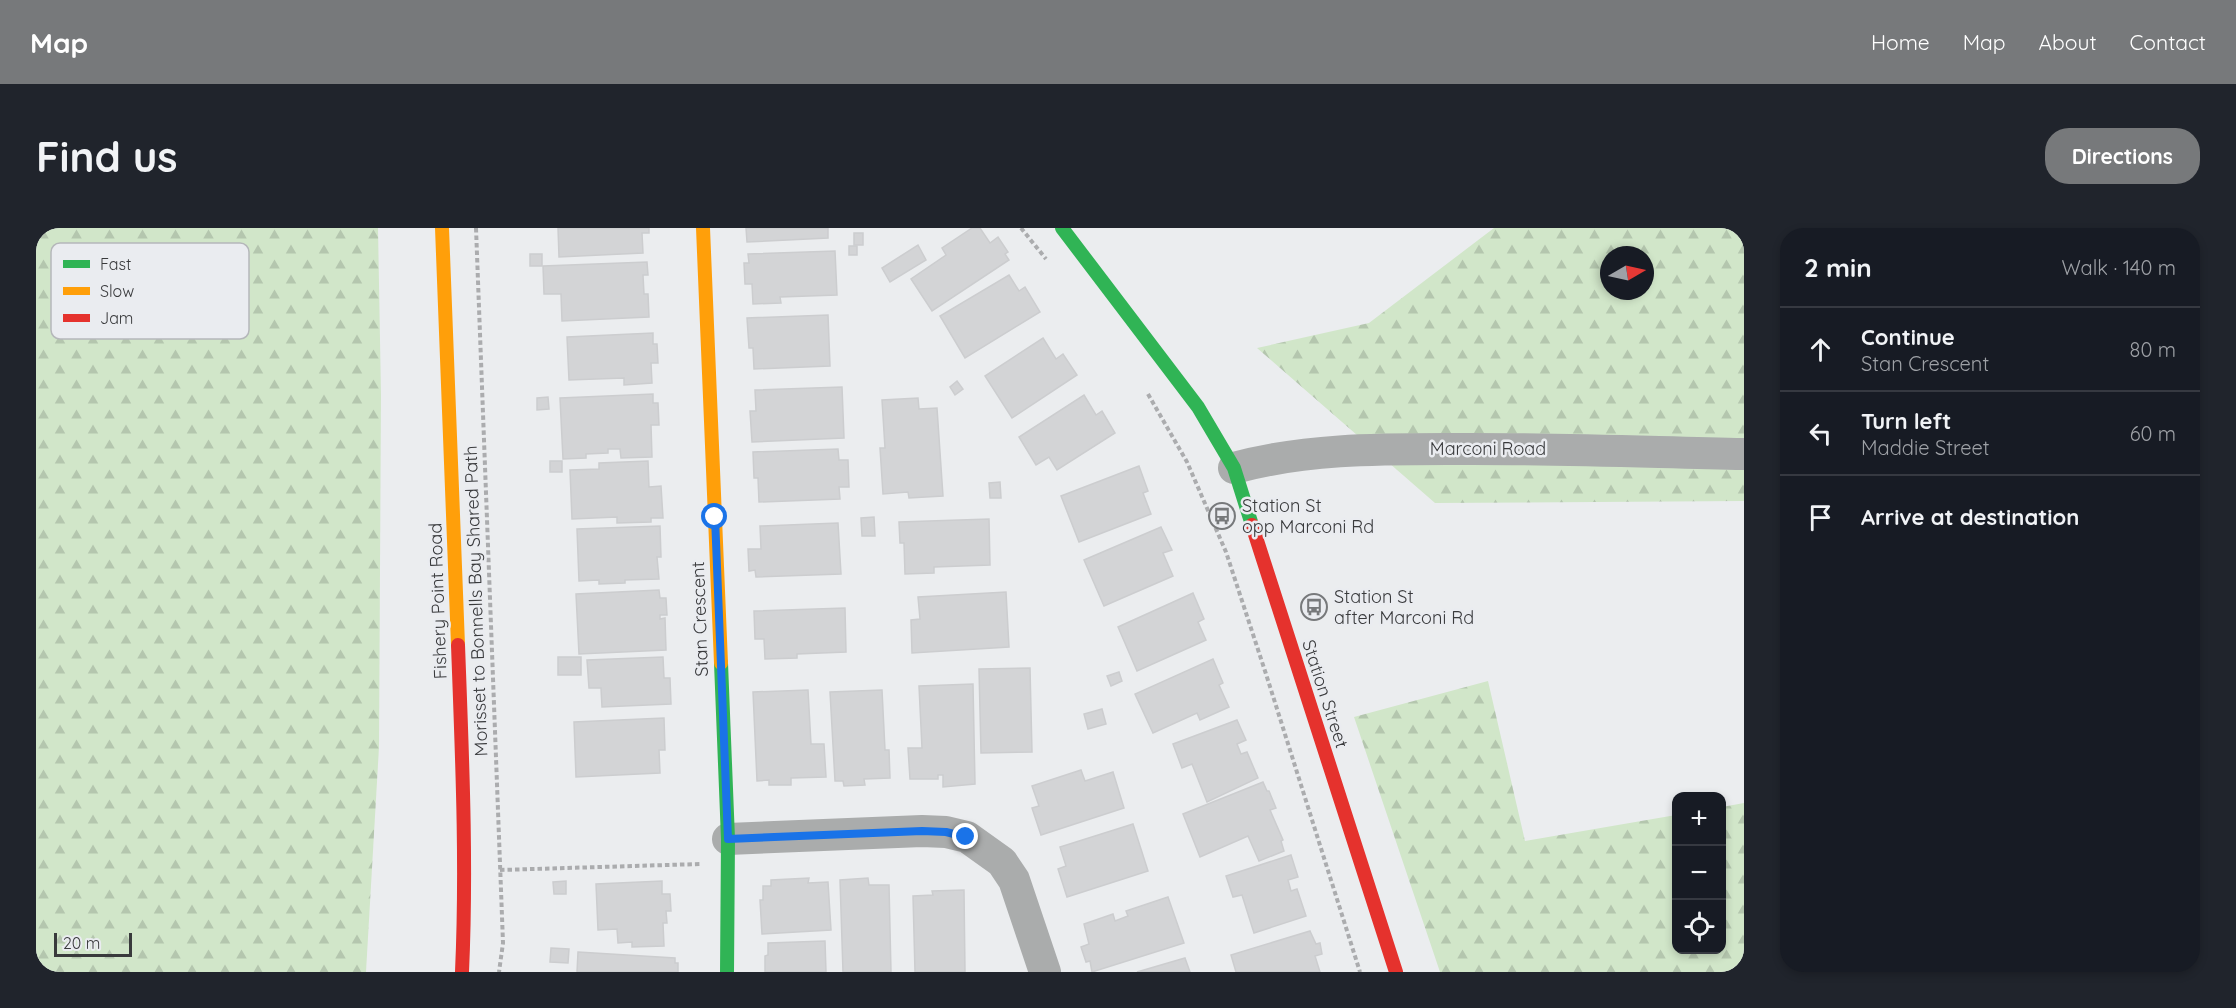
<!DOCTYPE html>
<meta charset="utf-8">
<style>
:root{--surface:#171b24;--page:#20242c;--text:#f1f3f6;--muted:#9ea1a6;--line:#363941;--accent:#77797b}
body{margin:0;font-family:Quicksand,sans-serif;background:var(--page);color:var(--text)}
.controls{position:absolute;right:18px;bottom:18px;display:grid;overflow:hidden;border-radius:12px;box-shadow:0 3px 9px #0003}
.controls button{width:54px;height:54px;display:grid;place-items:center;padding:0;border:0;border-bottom:2px solid var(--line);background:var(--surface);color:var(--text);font:30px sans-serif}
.compass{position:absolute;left:1564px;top:18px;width:54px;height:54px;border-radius:50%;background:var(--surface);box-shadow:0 3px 9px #0003;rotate:81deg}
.scale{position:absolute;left:18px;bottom:15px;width:78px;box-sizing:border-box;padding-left:6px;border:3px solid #393a3c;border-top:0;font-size:16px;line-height:21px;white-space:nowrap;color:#393a3c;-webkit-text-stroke:4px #eaecf0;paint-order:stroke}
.stop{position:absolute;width:18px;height:18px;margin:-14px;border:4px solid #1a73e8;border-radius:50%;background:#fff}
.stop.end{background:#1a73e8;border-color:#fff;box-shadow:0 2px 6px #0008}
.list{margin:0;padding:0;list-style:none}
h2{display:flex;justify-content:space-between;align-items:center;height:78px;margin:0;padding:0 24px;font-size:26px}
h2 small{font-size:20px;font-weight:400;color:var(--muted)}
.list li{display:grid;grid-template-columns:39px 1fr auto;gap:18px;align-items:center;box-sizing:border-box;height:84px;padding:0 24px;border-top:2px solid var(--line)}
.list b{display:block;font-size:22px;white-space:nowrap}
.list p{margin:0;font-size:20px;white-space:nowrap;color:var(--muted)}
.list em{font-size:20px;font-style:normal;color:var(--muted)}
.icon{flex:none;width:33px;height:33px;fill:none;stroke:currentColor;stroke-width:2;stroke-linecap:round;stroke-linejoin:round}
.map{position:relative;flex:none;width:1708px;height:744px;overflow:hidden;border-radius:24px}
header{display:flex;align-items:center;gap:36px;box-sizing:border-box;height:84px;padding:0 30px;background:var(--accent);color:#fff}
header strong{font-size:28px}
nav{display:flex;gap:33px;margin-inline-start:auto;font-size:21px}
.intro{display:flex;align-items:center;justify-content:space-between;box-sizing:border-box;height:144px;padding:0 36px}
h1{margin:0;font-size:42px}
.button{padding:15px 27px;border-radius:24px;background:var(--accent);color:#fff;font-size:21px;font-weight:700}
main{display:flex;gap:36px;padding:0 36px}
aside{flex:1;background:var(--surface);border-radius:24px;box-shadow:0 3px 9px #0003}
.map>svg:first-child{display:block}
.forest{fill:url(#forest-firs);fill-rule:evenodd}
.building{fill:#d3d4d6;stroke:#cccdcf;stroke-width:1.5}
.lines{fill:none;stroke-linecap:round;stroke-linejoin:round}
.path{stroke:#abacae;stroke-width:4;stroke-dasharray:4.5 3;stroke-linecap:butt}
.street{stroke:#aaacac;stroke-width:32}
.fast{stroke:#30b455;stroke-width:14}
.slow{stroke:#ff9f0a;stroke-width:14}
.jam{stroke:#e5322d;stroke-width:14}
.route{stroke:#1a73e8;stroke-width:8}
.labels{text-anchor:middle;stroke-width:5;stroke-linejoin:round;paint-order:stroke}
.street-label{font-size:18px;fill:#393a3c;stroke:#eaecf0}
.poi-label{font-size:18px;fill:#393a3c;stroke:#eaecf0;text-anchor:start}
.key{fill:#eaecf0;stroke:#b5b7ba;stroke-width:1.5}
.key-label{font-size:16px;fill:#393a3c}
</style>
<header>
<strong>Map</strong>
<nav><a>Home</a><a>Map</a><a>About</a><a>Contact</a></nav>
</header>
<div class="intro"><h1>Find us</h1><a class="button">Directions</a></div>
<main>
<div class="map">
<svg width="1708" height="744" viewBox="0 0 1708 744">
<defs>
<pattern id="forest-firs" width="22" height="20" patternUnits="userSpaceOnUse" patternTransform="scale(1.5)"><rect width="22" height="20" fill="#d1e6c9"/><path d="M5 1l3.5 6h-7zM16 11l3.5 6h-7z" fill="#b4c6ae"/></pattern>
</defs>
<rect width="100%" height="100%" fill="#ebedef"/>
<!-- forest -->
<g class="forest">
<polygon points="0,0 342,0 345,167 343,519 330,744 0,744"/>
<path d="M1458 0H1708V273L1399 275 1221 120 1333 95ZM1573 27H1609V63H1573Z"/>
<polygon points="1452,453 1489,613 1640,587 1640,722 1686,722 1686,579 1708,575 1708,744 1404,744 1318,489"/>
</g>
<!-- building -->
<g class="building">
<polygon points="522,0 613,0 613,5 606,5 607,25 523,29"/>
<polygon points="710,0 792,0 792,10 711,14"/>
<polygon points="936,0 944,0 954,15 962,9 972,24 969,26 973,32 896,83 875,51 910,27 906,20"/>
<rect x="818" y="5" width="9" height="12"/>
<polygon points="882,17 890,32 854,54 846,40"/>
<rect x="813" y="18" width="8" height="9"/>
<polygon points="799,23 801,67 744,69 745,75 717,76 716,56 709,56 708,35 713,35 712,26"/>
<rect x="494" y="26" width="12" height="12"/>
<polygon points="611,34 612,47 607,47 608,66 612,66 613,89 526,93 525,66 508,66 507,38"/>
<polygon points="973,47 983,63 989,59 1004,84 929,130 904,88"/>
<polygon points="792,87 794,138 718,141 717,120 713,120 711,90"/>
<polygon points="617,105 617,116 621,116 622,135 615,135 616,155 588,157 588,150 533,152 531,109"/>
<polygon points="1007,110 1020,131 1027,126 1041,147 976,190 949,148"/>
<polygon points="921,153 927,161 919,167 914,159"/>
<polygon points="806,159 808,210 716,214 714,183 720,183 719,162"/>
<polygon points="617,166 617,175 622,175 623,197 615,197 616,229 585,230 584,221 572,221 572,225 550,226 550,230 527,231 524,170"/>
<polygon points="1048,167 1060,187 1066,183 1079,205 1021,242 1013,229 1000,237 983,209"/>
<polygon points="512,169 513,181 501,182 501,170"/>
<polygon points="882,170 883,181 901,180 907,268 873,270 872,264 847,266 844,220 849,220 846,172"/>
<polygon points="802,221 803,232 812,232 813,259 803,259 804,271 723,274 722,250 718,250 717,224"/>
<rect x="514" y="233" width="12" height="11"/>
<polygon points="612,233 613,259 625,258 627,290 615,290 615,294 581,295 581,289 536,291 534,242 563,241 563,235"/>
<polygon points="1103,238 1112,263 1107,265 1115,286 1043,314 1025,268"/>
<polygon points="964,254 965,270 954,270 953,255"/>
<polygon points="838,289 839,308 826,308 825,290"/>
<polygon points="953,291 954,337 898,339 898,345 869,346 868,315 864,315 863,294"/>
<polygon points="802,295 805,346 720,349 719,342 713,343 712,321 725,321 724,298"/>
<polygon points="624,298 625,329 621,329 623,351 589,352 589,355 563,356 563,352 543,353 541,301"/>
<polygon points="1125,299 1136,322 1127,325 1137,348 1068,378 1048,332"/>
<polygon points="623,362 624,370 630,370 631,387 624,387 624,391 629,390 630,422 543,426 540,366"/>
<polygon points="970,364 973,419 876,425 875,392 884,391 882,369"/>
<polygon points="1157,365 1168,391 1162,394 1170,412 1101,443 1082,399"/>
<polygon points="809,380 810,424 761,426 761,430 729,431 728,411 719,411 718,383"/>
<rect x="522" y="429" width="23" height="18"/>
<polygon points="627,429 628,450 634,450 635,476 566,479 565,460 553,460 551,432"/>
<polygon points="1177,431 1187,455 1183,457 1193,479 1164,492 1161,485 1117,505 1099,466"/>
<polygon points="994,440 996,524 945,525 943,441"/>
<polygon points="1083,444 1086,453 1075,458 1071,448"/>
<polygon points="937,456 939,556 907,559 907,547 902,547 902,551 874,551 872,520 886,520 883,458"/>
<polygon points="772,462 775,516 788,516 790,549 755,550 755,557 733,557 733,552 721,553 717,464"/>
<polygon points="846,462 849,522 853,522 854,550 828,551 829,557 808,558 807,553 799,553 794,464"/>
<polygon points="1066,481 1070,496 1052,501 1048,486"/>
<polygon points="628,490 629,522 623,522 624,545 540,549 538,494"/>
<polygon points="1201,492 1210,512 1201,516 1205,526 1211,524 1222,550 1171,574 1156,536 1146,540 1137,516"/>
<polygon points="1045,542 1049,553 1077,544 1088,580 1005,607 996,580 1003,578 996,558"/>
<polygon points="1227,554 1231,563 1233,563 1240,580 1234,582 1247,612 1245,613 1248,623 1223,633 1212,608 1164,629 1147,586"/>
<polygon points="1097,596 1112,643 1031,669 1022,641 1030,638 1024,619"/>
<polygon points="1255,627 1262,649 1252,652 1255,663 1261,661 1270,688 1218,705 1206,667 1197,669 1190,648"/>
<polygon points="773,650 772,655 792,654 795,702 726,706 724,672 727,672 727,658 735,658 735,652"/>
<polygon points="832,650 833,657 853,657 855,744 807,744 804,652"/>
<polygon points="530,653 530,666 518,666 517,654"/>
<polygon points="626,653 626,666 634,666 635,683 630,683 631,695 627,695 628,718 596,719 596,714 582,715 581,701 562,702 560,656"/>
<polygon points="928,662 929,744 879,744 877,668 897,667 896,663"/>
<polygon points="1132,669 1148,715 1056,744 1054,733 1050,734 1045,719 1053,716 1048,696 1077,686 1079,693 1092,688 1090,683"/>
<polygon points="1274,703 1280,716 1284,715 1286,726 1279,728 1284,744 1200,744 1195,727"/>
<polygon points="789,713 790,744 729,744 729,728 732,727 732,715"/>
<polygon points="515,720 533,721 532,735 514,734"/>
<polygon points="542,724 639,730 639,735 642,735 642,744 541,744"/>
<polygon points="1149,730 1154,744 1101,744"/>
</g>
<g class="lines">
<!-- path -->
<g class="path">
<polyline points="440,0 467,715 463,744"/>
<polyline points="985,0 1010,31"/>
<polyline points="1112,166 1151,234 1190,324 1230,446 1324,744"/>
<polyline points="464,642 664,636"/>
</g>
<!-- street -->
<g class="street">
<path d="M1198 240C1268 221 1339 221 1411 221 1510 220 1609 224 1708 226"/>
<polyline points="692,611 886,603 910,604 931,609 966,634 978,652 1009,744"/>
</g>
<!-- fast -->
<g class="fast">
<polyline points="1026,0 1162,179 1198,240 1216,297"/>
<polyline points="685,435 692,611 691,744"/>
</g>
<!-- slow -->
<g class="slow">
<polyline points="406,0 422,417"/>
<polyline points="667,0 685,435"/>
</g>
<!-- jam -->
<g class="jam">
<polyline points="1216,297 1360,744"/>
<path d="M422 417C426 526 431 635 426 744"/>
</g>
</g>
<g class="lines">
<!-- route -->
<polyline class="route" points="679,289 692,611 886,603 910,604 930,609"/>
</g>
<!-- icons -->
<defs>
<symbol id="bus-ring" viewBox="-11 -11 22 22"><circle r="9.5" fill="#eaecf0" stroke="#77797b" stroke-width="1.5"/><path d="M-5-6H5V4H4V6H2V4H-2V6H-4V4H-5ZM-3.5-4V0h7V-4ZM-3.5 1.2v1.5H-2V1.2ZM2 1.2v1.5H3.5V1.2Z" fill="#77797b"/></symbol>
</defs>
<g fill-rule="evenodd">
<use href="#bus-ring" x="1171" y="273" width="30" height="30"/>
<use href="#bus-ring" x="1263" y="364" width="30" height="30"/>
</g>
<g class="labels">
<!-- street labels -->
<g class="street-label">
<text x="1452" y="227">Marconi Road</text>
<text transform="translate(402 373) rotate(-92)" y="6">Fishery Point Road</text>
<text transform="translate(440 373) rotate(-92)" y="6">Morisset to Bonnells Bay Shared Path</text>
<text transform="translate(664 391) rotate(-92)" y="6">Stan Crescent</text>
<text transform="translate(1289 466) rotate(72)" y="6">Station Street</text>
</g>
<!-- poi labels -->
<g class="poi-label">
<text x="1206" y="284">Station St<tspan x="1206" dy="21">opp Marconi Rd</tspan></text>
<text x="1298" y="375">Station St<tspan x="1298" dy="21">after Marconi Rd</tspan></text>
</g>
</g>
<!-- legend -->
<rect x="15" y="15" width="198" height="96" rx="9" class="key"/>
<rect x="27" y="32" width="27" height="8" fill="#30b455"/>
<rect x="27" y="59" width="27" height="8" fill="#ff9f0a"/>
<rect x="27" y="86" width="27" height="8" fill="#e5322d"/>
<g class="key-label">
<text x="64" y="42">Fast</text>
<text x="64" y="69">Slow</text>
<text x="64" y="96">Jam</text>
</g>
</svg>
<div class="controls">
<button>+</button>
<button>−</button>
<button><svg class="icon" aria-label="locate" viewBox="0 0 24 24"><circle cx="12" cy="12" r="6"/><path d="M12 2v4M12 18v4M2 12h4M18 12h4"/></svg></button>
</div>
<svg class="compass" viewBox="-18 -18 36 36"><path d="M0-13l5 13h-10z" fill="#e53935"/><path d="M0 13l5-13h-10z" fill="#9ea1a6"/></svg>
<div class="scale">20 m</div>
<div class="stop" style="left:679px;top:289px"></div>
<div class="stop end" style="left:930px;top:609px"></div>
</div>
<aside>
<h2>2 min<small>Walk · 140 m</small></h2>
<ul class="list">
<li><svg class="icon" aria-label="ahead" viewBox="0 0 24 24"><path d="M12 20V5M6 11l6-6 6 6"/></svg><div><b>Continue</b><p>Stan Crescent</p></div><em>80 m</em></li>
<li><svg class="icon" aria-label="left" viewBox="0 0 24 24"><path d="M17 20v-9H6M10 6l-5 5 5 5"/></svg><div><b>Turn left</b><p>Maddie Street</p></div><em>60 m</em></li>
<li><svg class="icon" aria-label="arrive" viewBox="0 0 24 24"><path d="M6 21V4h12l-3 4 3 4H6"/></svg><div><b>Arrive at destination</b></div></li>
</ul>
</aside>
</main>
